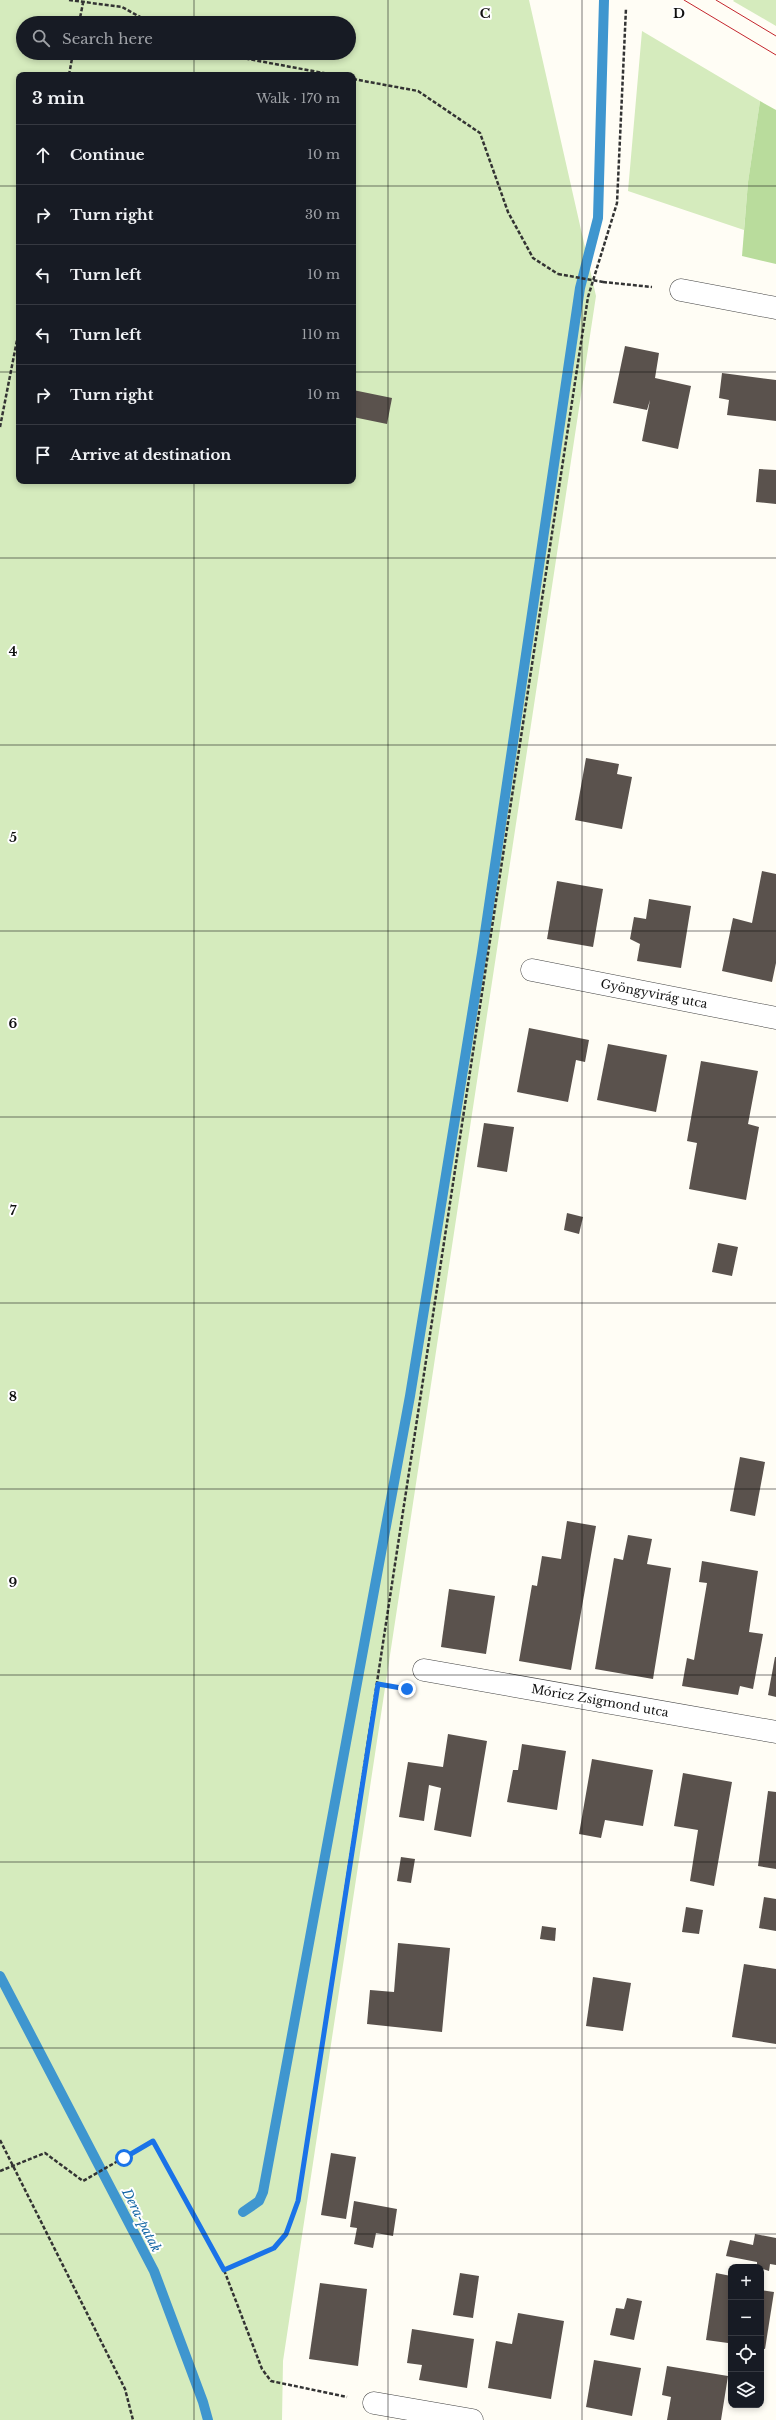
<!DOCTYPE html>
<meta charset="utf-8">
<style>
:root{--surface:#171b24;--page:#20242c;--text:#f1f3f6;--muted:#9ea1a6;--line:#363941}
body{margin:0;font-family:"Libre Baskerville",serif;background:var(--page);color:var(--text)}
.controls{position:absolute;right:12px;bottom:12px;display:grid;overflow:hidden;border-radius:8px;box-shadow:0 2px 6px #0003}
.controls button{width:36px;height:36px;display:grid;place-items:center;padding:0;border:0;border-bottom:1px solid var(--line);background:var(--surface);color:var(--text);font:20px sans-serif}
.stop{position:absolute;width:12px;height:12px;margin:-9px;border:3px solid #1a73e8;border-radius:50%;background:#fff}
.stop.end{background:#1a73e8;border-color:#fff;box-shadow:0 1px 4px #0008}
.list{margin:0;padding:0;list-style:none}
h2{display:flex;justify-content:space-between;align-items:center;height:52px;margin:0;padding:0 16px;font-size:17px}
h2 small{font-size:13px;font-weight:400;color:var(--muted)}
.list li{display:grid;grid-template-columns:26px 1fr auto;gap:12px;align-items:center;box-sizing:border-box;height:60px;padding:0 16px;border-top:1px solid var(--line)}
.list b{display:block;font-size:15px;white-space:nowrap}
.list em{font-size:13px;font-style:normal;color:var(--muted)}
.icon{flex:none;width:22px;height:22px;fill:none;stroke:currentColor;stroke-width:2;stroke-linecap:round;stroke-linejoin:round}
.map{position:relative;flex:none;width:776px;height:2420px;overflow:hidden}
.search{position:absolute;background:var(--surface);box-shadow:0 2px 6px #0003;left:16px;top:16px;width:340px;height:44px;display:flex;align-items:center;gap:10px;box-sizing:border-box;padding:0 14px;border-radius:22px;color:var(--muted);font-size:15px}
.panel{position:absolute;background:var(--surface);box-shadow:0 2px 6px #0003;left:16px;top:72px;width:340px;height:412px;border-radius:8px}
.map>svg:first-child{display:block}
.green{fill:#d5ebbd;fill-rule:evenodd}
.forest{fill:#b9dc9c}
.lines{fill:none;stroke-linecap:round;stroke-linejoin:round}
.stream{stroke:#3f96cf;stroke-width:10}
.building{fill:#5a524d}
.minor-casing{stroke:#444;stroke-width:23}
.path{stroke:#333;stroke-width:2.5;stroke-dasharray:4 2;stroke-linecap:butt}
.minor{stroke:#fff;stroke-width:22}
.tram{stroke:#c4262e;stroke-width:1}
.path-bridge{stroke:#333;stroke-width:2.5;stroke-dasharray:4 2;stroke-linecap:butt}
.route{stroke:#1a73e8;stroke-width:5}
.grid{fill:none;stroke:#111;stroke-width:1;stroke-opacity:0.55}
.labels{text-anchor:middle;stroke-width:4;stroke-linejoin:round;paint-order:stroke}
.street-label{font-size:12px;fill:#111;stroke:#fff}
.water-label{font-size:13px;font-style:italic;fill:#1768a6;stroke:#fff}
.grid-label{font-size:13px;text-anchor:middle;font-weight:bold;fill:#111;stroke:#fff;stroke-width:4;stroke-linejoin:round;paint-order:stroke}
</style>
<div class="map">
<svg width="776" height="2420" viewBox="0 0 776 2420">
<rect width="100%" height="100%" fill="#fffdf5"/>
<!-- green -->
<g class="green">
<path d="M0 0H529L596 296 283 2361 282 2420H0ZM23 23H349V53H23ZM19 75H353V481H19Z"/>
<polygon points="734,0 776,0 776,26 733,1"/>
<polygon points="642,31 760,101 748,182 744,230 628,191"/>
</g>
<!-- forest -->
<polygon class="forest" points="760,101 776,110 776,264 742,256 748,182"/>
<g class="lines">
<!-- stream -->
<g class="stream">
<polyline points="0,1976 154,2271 203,2402 208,2420"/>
<polyline points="243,2212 259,2201 263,2192 410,1396 482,953 580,288 598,218 604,0"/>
</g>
</g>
<!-- building -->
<g class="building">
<polygon points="625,346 659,353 655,378 691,386 678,449 642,441 650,400 647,410 613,403"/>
<polygon points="722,373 776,380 776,421 727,415 729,400 719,398"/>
<polygon points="353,390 392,398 387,424 353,417"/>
<polygon points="759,469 776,470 776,504 756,502"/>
<polygon points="586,758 619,764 617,774 632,777 622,829 575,820"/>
<polygon points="762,871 776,874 776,963 772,982 722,971 733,918 752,923"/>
<polygon points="557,881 603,889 593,947 547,939"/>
<polygon points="649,899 691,906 681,968 637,961 640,944 630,939 634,917 646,919"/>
<polygon points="529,1028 589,1040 585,1062 576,1060 568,1102 517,1092"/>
<polygon points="608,1044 667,1055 656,1112 597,1100"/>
<polygon points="701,1061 758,1071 748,1124 759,1127 746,1200 689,1189 697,1143 687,1141"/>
<polygon points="484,1123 514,1127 507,1172 477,1167"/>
<polygon points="567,1213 583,1217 579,1234 564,1230"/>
<polygon points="718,1243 738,1247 732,1276 712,1272"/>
<polygon points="740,1457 765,1462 755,1516 730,1511"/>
<polygon points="567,1521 596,1526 571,1670 519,1661 532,1585 537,1586 542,1556 561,1559"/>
<polygon points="628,1535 652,1539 647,1564 671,1568 653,1679 595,1669 614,1558 623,1560"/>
<polygon points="702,1561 758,1571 749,1632 763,1634 753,1689 740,1686 738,1695 682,1686 687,1658 694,1660 707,1583 699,1582"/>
<polygon points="449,1589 495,1596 486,1654 441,1647"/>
<polygon points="775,1657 776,1657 776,1697 768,1695"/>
<polygon points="448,1734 487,1741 471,1837 434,1830 441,1788 429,1785 424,1821 399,1817 408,1762 443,1767"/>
<polygon points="522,1744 566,1751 557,1810 507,1802 513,1770 518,1770"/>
<polygon points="592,1759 653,1770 643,1826 605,1820 601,1838 579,1834"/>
<polygon points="683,1773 732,1782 714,1886 690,1881 698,1830 674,1826"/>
<polygon points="768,1791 776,1792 776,1869 758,1866"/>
<polygon points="401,1857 415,1859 411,1883 397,1881"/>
<polygon points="764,1897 776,1899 776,1931 759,1928"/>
<polygon points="686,1907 703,1910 699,1934 682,1932"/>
<polygon points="542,1926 556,1928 555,1941 540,1939"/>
<polygon points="398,1943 450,1948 442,2032 367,2024 370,1990 394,1992"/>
<polygon points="744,1964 776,1969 776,2044 732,2037"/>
<polygon points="593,1977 631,1983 623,2031 586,2026"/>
<polygon points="331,2153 356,2157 346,2219 321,2215"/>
<polygon points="354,2201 397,2209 393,2236 376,2233 373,2248 354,2244 357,2228 350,2227"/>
<polygon points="755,2234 776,2238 776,2265 770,2264 769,2271 757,2267 757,2262 726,2256 730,2240 753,2245"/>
<polygon points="460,2273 479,2276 473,2318 453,2315"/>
<polygon points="716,2273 731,2276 731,2322 728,2343 706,2340"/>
<polygon points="320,2283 367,2289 358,2366 309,2359"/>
<polygon points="761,2290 774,2292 765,2349 761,2348"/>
<polygon points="627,2298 642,2301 634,2340 610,2335 616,2308 624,2309"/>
<polygon points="518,2313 564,2321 551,2399 488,2388 496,2341 512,2344"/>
<polygon points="412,2329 474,2339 467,2388 419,2380 422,2365 407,2363"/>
<polygon points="594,2360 641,2368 632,2416 586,2407"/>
<polygon points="667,2366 728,2376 721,2420 667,2420 671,2397 662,2395"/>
</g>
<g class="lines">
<defs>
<g id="minor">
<polyline points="681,290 776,308"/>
<polyline points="532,970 776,1018"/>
<polyline points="424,1670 776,1732"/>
<polyline points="374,2403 472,2420"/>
</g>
</defs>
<!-- minor casing -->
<use href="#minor" class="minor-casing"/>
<!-- path -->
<g class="path">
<polyline points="69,0 122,7 151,23"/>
<polyline points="79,23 83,3"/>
<polyline points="216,53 334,75"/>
<polyline points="69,75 73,53"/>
<polyline points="353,79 418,91 480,133 508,212 533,258 558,274"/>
<polyline points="603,282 652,287"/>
<polyline points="0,427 19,330"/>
<polyline points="378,1684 401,1688"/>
<polyline points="0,2140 125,2389 133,2420"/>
<polyline points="0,2171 45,2153 83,2181 153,2141 224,2270 262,2369 271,2381 347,2397"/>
<polyline points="224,2270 274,2248 286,2234 298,2201 588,297 617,203 626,8"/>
</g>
<!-- minor -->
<use href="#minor" class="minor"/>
<!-- tram -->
<g class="tram">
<polyline points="684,0 776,55"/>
<polyline points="716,0 776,36"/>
</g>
<!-- path-bridge -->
<polyline class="path-bridge" points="558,274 603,282"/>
</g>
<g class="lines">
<!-- route -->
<polyline class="route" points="124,2158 153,2141 224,2270 274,2248 286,2234 298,2201 378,1684 407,1689"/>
</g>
<!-- grid -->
<path class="grid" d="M194 0V23M388 0V2420M582 0V2420M194 53V75M0 186H19M353 186H776M0 372H19M353 372H776M194 481V2420M0 558H776M0 745H776M0 931H776M0 1117H776M0 1303H776M0 1489H776M0 1675H776M0 1862H776M0 2048H776M0 2234H776"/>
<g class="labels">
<!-- street labels -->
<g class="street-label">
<text transform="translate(654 994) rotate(11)" y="4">Gyöngyvirág utca</text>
<text transform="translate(600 1701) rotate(10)" y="4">Móricz Zsigmond utca</text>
</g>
<!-- water labels -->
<g class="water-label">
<text transform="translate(142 2220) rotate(63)" y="5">Dera-patak</text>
</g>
</g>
<g class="grid-label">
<text x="485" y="18">C</text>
<text x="679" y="18">D</text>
<text x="13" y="656">4</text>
<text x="13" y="842">5</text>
<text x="13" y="1028">6</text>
<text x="13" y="1215">7</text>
<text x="13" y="1401">8</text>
<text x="13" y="1587">9</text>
</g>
</svg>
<div class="controls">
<button>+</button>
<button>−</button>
<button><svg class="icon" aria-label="locate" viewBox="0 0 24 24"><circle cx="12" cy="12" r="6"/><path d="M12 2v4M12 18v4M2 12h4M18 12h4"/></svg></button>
<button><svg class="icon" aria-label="layers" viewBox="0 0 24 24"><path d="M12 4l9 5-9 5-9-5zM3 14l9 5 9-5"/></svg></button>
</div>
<div class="stop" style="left:124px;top:2158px"></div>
<div class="stop end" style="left:407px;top:1689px"></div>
<div class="search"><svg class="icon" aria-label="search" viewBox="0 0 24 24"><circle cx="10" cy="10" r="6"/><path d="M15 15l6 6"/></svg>Search here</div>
<section class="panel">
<h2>3 min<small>Walk · 170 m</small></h2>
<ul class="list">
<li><svg class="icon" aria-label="ahead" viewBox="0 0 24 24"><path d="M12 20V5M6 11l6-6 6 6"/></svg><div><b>Continue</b></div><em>10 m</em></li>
<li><svg class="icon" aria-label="right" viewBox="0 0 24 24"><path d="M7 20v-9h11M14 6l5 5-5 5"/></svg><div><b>Turn right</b></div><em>30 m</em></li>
<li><svg class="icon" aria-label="left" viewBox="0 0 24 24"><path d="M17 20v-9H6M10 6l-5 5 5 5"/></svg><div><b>Turn left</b></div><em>10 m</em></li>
<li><svg class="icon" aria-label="left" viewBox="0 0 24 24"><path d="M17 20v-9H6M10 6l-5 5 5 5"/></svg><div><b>Turn left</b></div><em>110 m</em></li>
<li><svg class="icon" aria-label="right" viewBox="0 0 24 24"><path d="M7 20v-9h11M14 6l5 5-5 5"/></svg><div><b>Turn right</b></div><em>10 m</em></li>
<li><svg class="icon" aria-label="arrive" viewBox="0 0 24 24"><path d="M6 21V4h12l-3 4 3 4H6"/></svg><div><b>Arrive at destination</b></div></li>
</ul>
</section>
</div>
